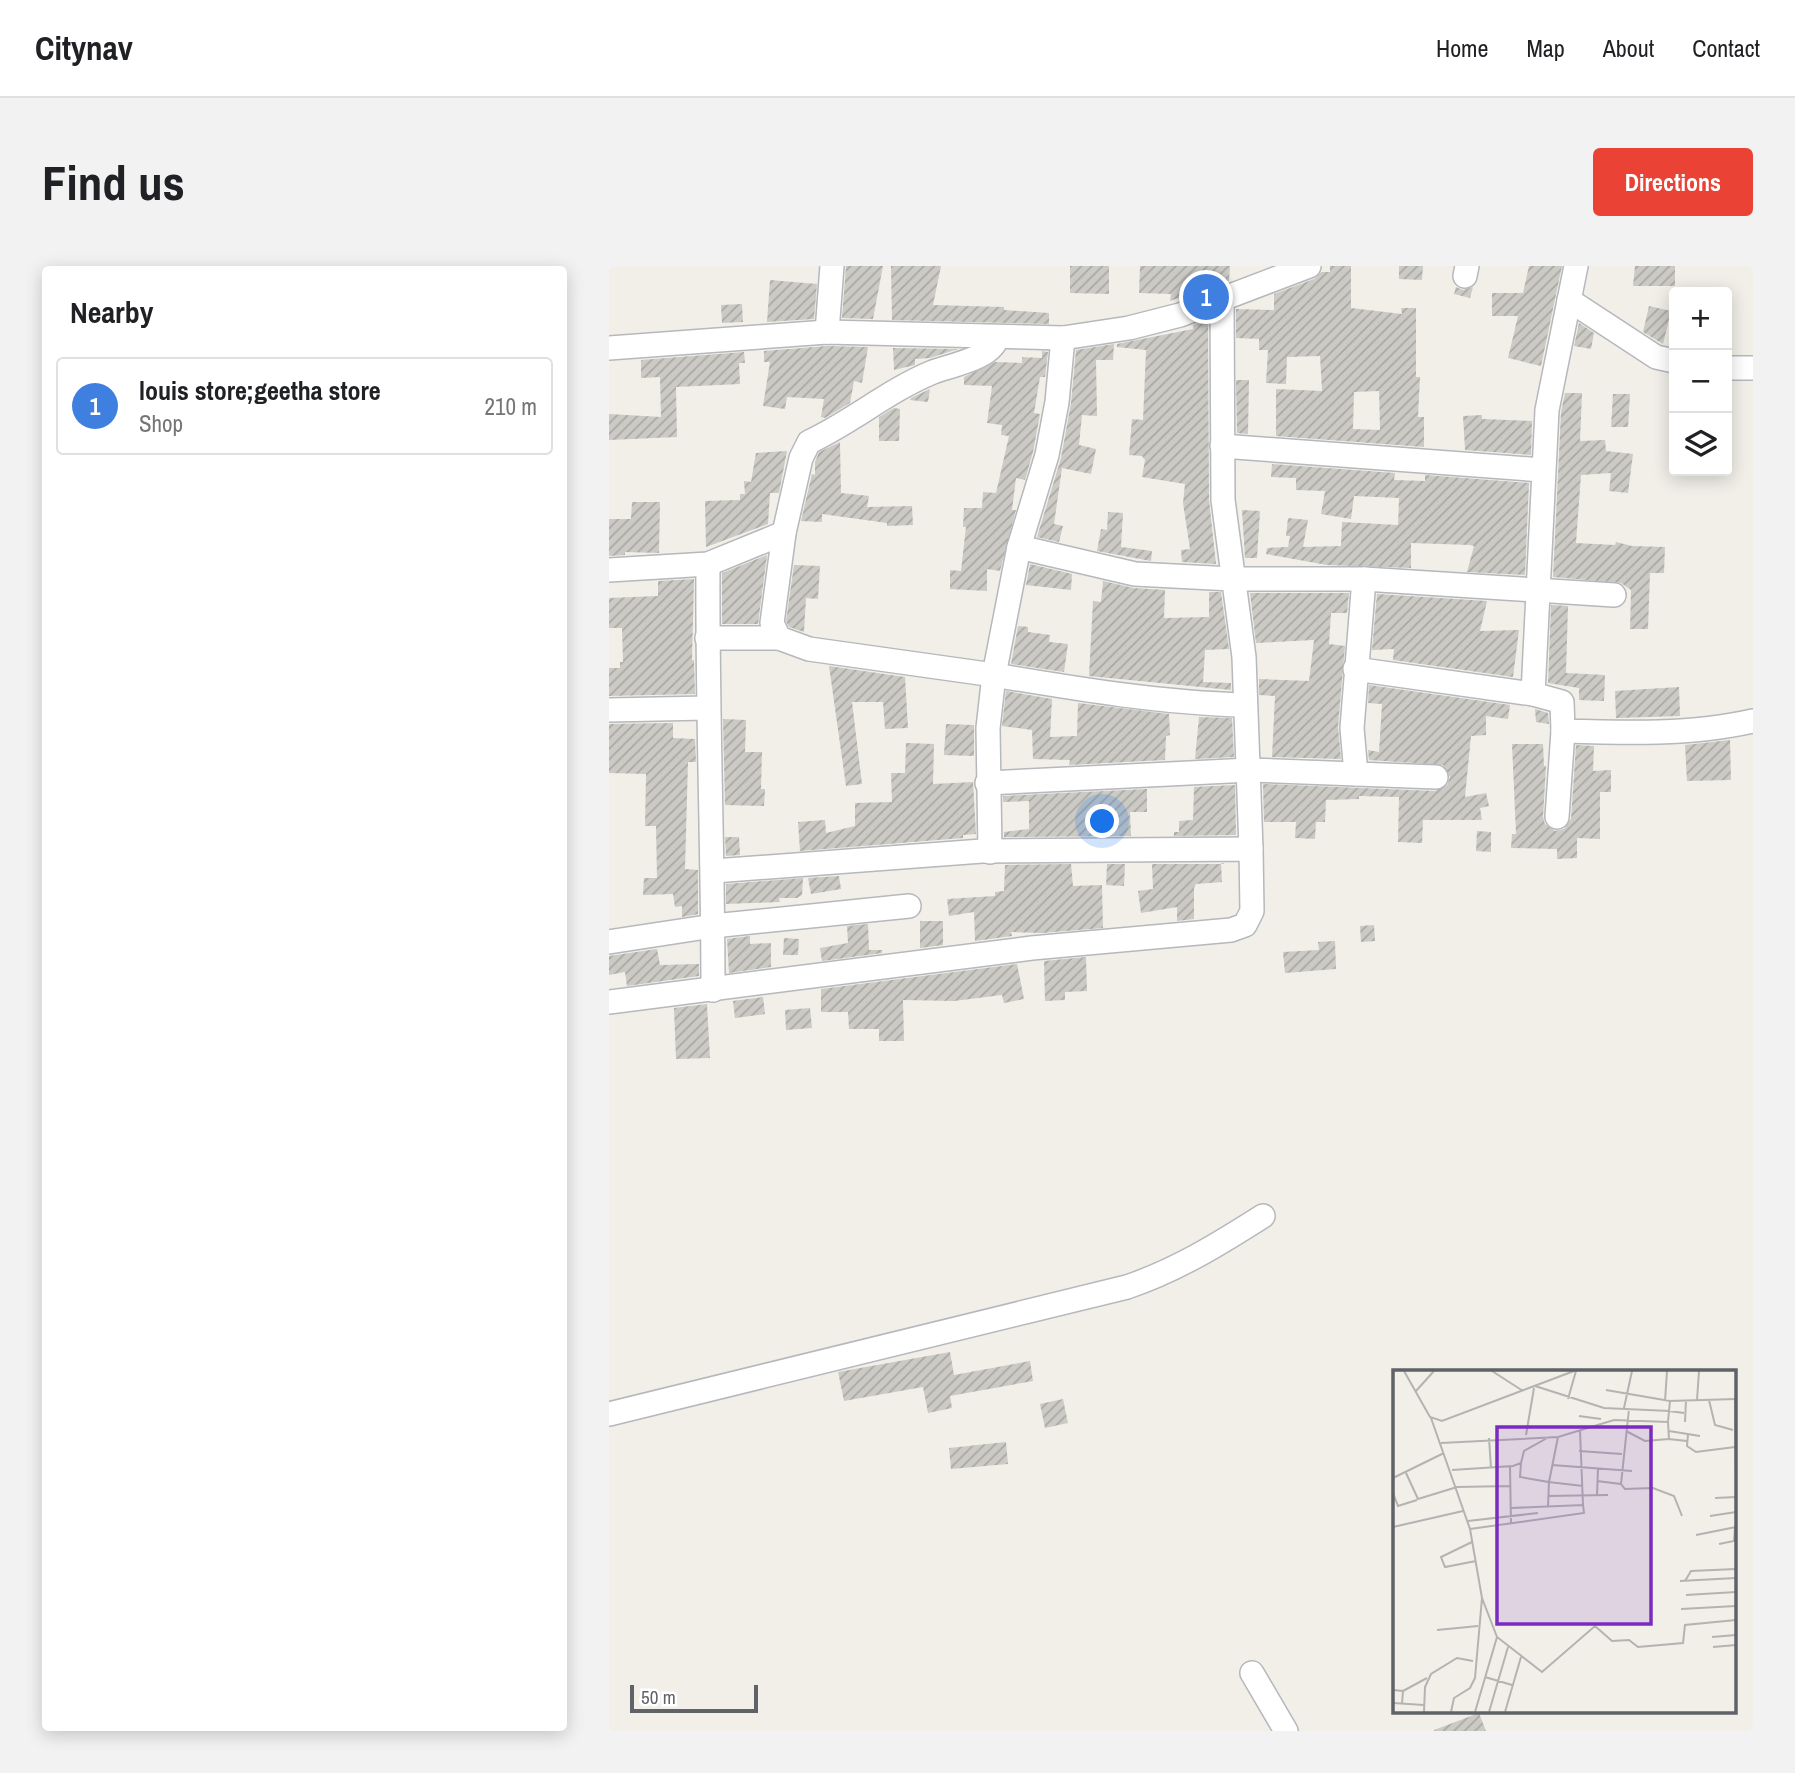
<!DOCTYPE html>
<meta charset="utf-8">
<style>
:root{--surface:#fff;--page:#f2f2f2;--text:#202124;--muted:#757577;--line:#e0e0e0;--accent:#ea4335}
body{margin:0;font-family:"Archivo Narrow",sans-serif;background:var(--page);color:var(--text)}
.controls{position:absolute;right:21px;top:21px;display:grid;overflow:hidden;border-radius:7px;box-shadow:0 4px 18px #0003}
.controls button{width:63px;height:63px;display:grid;place-items:center;padding:0;border:0;border-bottom:2px solid var(--line);background:var(--surface);color:var(--text);font:35px sans-serif}
.scale{position:absolute;left:21px;bottom:18px;width:128px;box-sizing:border-box;padding-left:7px;border:4px solid #5f6368;border-top:0;font-size:19px;line-height:24px;white-space:nowrap;color:#5f6368;-webkit-text-stroke:5px #fff;paint-order:stroke}
.you{position:absolute;left:494px;top:556px;width:24px;height:24px;margin:-18px;border:5px solid #fff;border-radius:50%;background:#1a73e8;box-shadow:0 0 0 10px #1a73e833}
.badge{display:grid;place-items:center;width:46px;height:46px;border-radius:50%;background:var(--accent);color:#fff;font-size:23px;font-weight:700}
.pin{position:absolute;translate:-50% -50%;border:4px solid #fff;box-shadow:0 2px 7px #0006}
.list{margin:0;padding:0;list-style:none}
h2{display:flex;justify-content:space-between;align-items:center;height:91px;margin:0;padding:0 28px;font-size:30px}
h2 small{font-size:23px;font-weight:400;color:var(--muted)}
.list li{display:grid;grid-template-columns:46px 1fr auto;gap:21px;align-items:center;box-sizing:border-box;height:98px;margin:0 14px 14px;padding:0 14px;border:2px solid var(--line);border-radius:7px}
.list b{display:block;font-size:26px;white-space:nowrap}
.list p{margin:0;font-size:23px;white-space:nowrap;color:var(--muted)}
.list em{font-size:23px;font-style:normal;color:var(--muted)}
.icon{flex:none;width:38px;height:38px;fill:none;stroke:currentColor;stroke-width:2;stroke-linecap:round;stroke-linejoin:round}
.map{position:relative;flex:none;width:1144px;height:1465px;overflow:hidden;border-radius:7px}
header{display:flex;align-items:center;gap:42px;box-sizing:border-box;height:98px;padding:0 35px;background:var(--surface);border-bottom:2px solid var(--line)}
header strong{font-size:33px}
nav{display:flex;gap:38px;margin-inline-start:auto;font-size:24px}
.intro{display:flex;align-items:center;justify-content:space-between;box-sizing:border-box;height:168px;padding:0 42px}
h1{margin:0;font-size:49px}
.button{padding:18px 32px;border-radius:7px;background:var(--accent);color:#fff;font-size:24px;font-weight:700}
main{display:flex;gap:42px;padding:0 42px}
aside{flex:1;background:var(--surface);border-radius:7px;box-shadow:0 4px 18px #0003}
.map>svg:first-child{display:block}
.building{fill:url(#building-hatch);fill-rule:evenodd}
.lines{fill:none;stroke-linecap:round;stroke-linejoin:round}
.minor-casing{stroke:#b5b8bc;stroke-width:26}
.minor{stroke:#fff;stroke-width:23}
.inset-road{fill:none;stroke:#b3b3b1;stroke-width:2}
.view{fill:#7b2cbf;fill-opacity:0.15;stroke:#7b2cbf;stroke-width:3.5}
.inset-edge{fill:none;stroke:#5f6368;stroke-width:3.5}
</style>
<header>
<strong>Citynav</strong>
<nav><a>Home</a><a>Map</a><a>About</a><a>Contact</a></nav>
</header>
<div class="intro"><h1>Find us</h1><a class="button">Directions</a></div>
<main>
<aside>
<h2>Nearby<small></small></h2>
<ul class="list">
<li><span class="badge" style="background:#3f7fe0">1</span><div><b>louis store;geetha store</b><p>Shop</p></div><em>210 m</em></li>
</ul>
</aside>
<div class="map">
<svg width="1144" height="1465" viewBox="0 0 1144 1465">
<defs>
<pattern id="building-hatch" width="6" height="6" patternUnits="userSpaceOnUse" patternTransform="scale(1.75)"><rect width="6" height="6" fill="#cccac5"/><path d="M-1 1l2-2M0 6l6-6M5 7l2-2" fill="none" stroke="#a9a8a4"/></pattern>
</defs>
<rect width="100%" height="100%" fill="#f1efe8"/>
<!-- building -->
<g class="building">
<polygon points="237,0 274,0 264,53 233,52"/>
<polygon points="282,0 332,0 324,39 395,41 395,44 440,47 440,58 283,54"/>
<polygon points="461,0 500,0 500,28 461,27"/>
<polygon points="531,0 621,0 620,15 561,35 562,28 530,27"/>
<path d="M721 0H742V42L793 48 792 42H807V111H811L809 151H815V181L667 170V123L713 125 711 90 678 91 677 118 657 117 659 84H650V73L627 72V43L665 44V28L705 13 712 6H721ZM770 125 771 164 744 163 745 126Z"/>
<polygon points="790,0 814,0 813,14 790,13"/>
<polygon points="920,0 953,0 932,100 899,92 909,50 883,50 883,27 914,27"/>
<polygon points="1026,0 1066,0 1066,20 1024,20"/>
<polygon points="161,14 208,18 205,53 158,56"/>
<polygon points="847,21 854,24 864,21 861,32 845,28"/>
<polygon points="133,38 134,56 113,57 112,39"/>
<polygon points="1040,40 1062,45 1054,78 1034,66"/>
<polygon points="596,55 599,55 600,234 607,298 573,296 572,284 581,283 574,237 576,218 533,211 536,194 533,190 520,189 523,153 534,154 537,84 508,81 508,78 584,63 584,59"/>
<polygon points="970,57 985,67 982,83 965,80"/>
<polygon points="505,78 504,94 487,94 488,150 473,149 470,179 487,183 482,208 453,202 445,258 454,260 450,276 428,271 452,192 462,137 467,84"/>
<polygon points="218,80 259,81 253,117 245,115 241,137 216,152 212,151 215,133 178,131 176,143 154,140 161,96 155,96 155,85"/>
<polygon points="284,82 349,83 321,92 306,93 306,99 285,104"/>
<polygon points="433,85 439,86 436,111 431,111 425,147 431,148 424,186 416,214 407,212 403,244 407,244 391,305 378,303 378,325 341,323 341,304 352,305 357,261 354,261 355,242 373,242 374,226 387,227 400,170 392,169 393,159 378,157 383,120 355,119 355,111 386,96 413,97 413,91 433,92"/>
<polygon points="135,86 136,97 130,97 131,118 67,121 68,171 0,174 0,148 52,151 51,111 32,112 32,94"/>
<polygon points="627,114 640,114 639,168 628,167"/>
<polygon points="321,123 319,136 301,134 302,132"/>
<polygon points="956,127 973,127 971,175 996,174 997,185 1024,188 1019,227 1000,225 1002,207 972,209 967,277 1006,279 1007,276 1023,280 1056,281 1055,307 1041,307 1039,363 1021,363 1022,324 1012,317 944,311 952,146"/>
<polygon points="1004,128 1021,128 1019,161 1002,161"/>
<polygon points="285,142 291,143 290,175 270,175 270,151"/>
<polygon points="873,149 873,153 923,155 922,189 856,184 854,150"/>
<polygon points="231,176 232,227 260,230 258,241 303,240 304,259 278,260 278,257 213,248 213,256 192,255 203,208 206,209 206,196 210,186"/>
<polygon points="178,185 170,227 161,227 159,258 97,281 96,235 131,234 131,228 136,228 135,215 142,216 147,187"/>
<polygon points="663,198 786,207 785,214 816,215 816,209 920,217 916,309 858,306 865,280 861,279 802,277 802,302 718,299 657,288 658,282 679,281 681,270 677,270 679,252 699,254 694,281 732,280 733,256 789,259 790,232 745,230 742,253 712,248 716,225 687,224 687,212 662,211"/>
<polygon points="23,236 51,236 50,287 16,286 16,289 0,290 0,253 22,253"/>
<polygon points="633,244 651,245 648,292 636,292"/>
<polygon points="499,246 514,247 512,281 543,285 542,295 488,285 492,263 498,264"/>
<polygon points="158,289 149,358 113,358 113,307"/>
<polygon points="421,298 463,308 462,324 417,319"/>
<polygon points="185,299 211,300 209,333 197,332 195,366 180,361 177,355"/>
<polygon points="85,313 83,394 85,394 86,428 0,430 0,402 11,402 11,396 14,396 13,362 0,362 0,332 49,330 49,315"/>
<polygon points="494,315 525,322 556,324 555,352 600,351 600,326 612,326 620,383 596,384 594,416 622,417 622,424 480,410 484,335 492,336"/>
<polygon points="641,327 740,327 738,347 722,347 720,378 736,380 729,461 732,493 663,491 666,430 650,429 650,413 700,415 705,374 647,377"/>
<polygon points="768,328 878,335 871,365 910,364 904,411 784,394 785,383 763,384"/>
<polygon points="942,339 959,340 957,407 996,409 995,435 970,434 970,422 939,417"/>
<polygon points="409,360 419,361 419,366 441,369 440,376 459,378 455,406 402,398"/>
<polygon points="220,400 296,411 299,462 276,463 274,436 243,436 253,518 237,520"/>
<polygon points="760,419 901,439 899,453 877,450 877,469 862,470 856,531 877,527 880,540 871,542 873,554 814,554 813,577 789,576 790,531 750,530 750,533 717,534 716,556 707,556 706,573 686,572 687,556 655,556 654,518 826,525 838,519 841,511 834,499 760,494 759,484 770,486 773,438 759,437"/>
<polygon points="1070,421 1071,450 1007,452 1006,425"/>
<polygon points="397,425 443,433 441,471 468,470 469,437 560,448 561,469 557,470 556,494 460,499 461,494 424,493 423,464 393,460"/>
<polygon points="926,443 939,447 940,458 927,456"/>
<polygon points="590,451 623,452 625,491 586,493"/>
<polygon points="114,453 137,454 136,486 153,486 152,523 156,523 155,540 116,539"/>
<polygon points="64,457 64,472 86,473 87,496 79,496 76,603 89,604 89,648 73,651 73,640 66,641 64,628 34,629 35,612 48,612 47,560 36,560 37,508 0,507 0,458"/>
<polygon points="337,458 365,459 365,490 335,489"/>
<polygon points="1121,474 1122,514 1078,515 1076,479"/>
<polygon points="297,477 325,478 324,518 364,516 367,568 354,569 354,572 191,585 189,556 216,554 217,567 246,560 246,537 283,536 282,507 296,507"/>
<polygon points="903,478 934,478 935,500 937,500 934,551 936,558 946,565 955,563 962,553 967,479 985,480 984,505 1002,504 1002,526 991,526 991,573 968,572 968,592 948,593 948,583 902,582 903,568 907,568"/>
<polygon points="626,519 627,569 565,570 565,566 570,566 570,555 584,554 585,521"/>
<polygon points="538,523 538,546 521,546 522,570 395,571 395,566 420,563 420,535 394,536 394,530"/>
<polygon points="868,565 882,566 882,586 867,585"/>
<polygon points="116,571 130,571 131,589 117,590"/>
<polygon points="612,597 613,616 587,618 585,622 585,653 568,655 568,641 532,647 529,625 544,623 543,598 616,597"/>
<polygon points="462,598 464,620 493,619 494,662 433,667 402,666 403,670 366,675 365,646 340,650 338,633 386,630 386,626 395,625 396,599"/>
<polygon points="498,598 516,598 515,620 497,619"/>
<polygon points="230,610 232,623 202,628 199,612"/>
<polygon points="194,612 193,629 188,632 170,632 171,636 117,638 117,618"/>
<polygon points="311,655 334,655 334,679 311,682"/>
<polygon points="259,658 260,684 273,684 273,687 213,695 211,682 239,677 238,660"/>
<polygon points="765,659 766,675 752,676 751,660"/>
<polygon points="141,670 141,678 162,677 162,701 120,707 118,673"/>
<polygon points="175,672 190,673 189,689 174,689"/>
<polygon points="726,675 727,703 676,707 674,686 710,684 709,676"/>
<polygon points="48,683 51,699 90,698 90,710 18,720 16,706 0,709 0,690"/>
<polygon points="477,691 478,725 456,726 456,734 436,735 435,695"/>
<polygon points="408,698 415,733 395,737 393,729 345,735 294,734 295,775 270,775 270,763 240,763 239,746 212,746 212,723"/>
<polygon points="154,731 156,748 126,752 124,735"/>
<polygon points="98,738 101,792 67,793 65,742"/>
<polygon points="201,742 203,762 177,764 176,744"/>
<polygon points="341,1086 345,1109 421,1095 424,1115 341,1130 343,1142 319,1147 314,1121 235,1135 229,1106"/>
<polygon points="454,1133 459,1157 436,1162 431,1138"/>
<polygon points="397,1176 399,1198 342,1203 340,1182"/>
<polygon points="870,1447 877,1465 825,1465 825,1464"/>
</g>
<g class="lines">
<defs>
<g id="minor">
<path d="M967 0 938 144 924 428 953 436 954 465C1017 467 1083 469 1144 455"/>
<polyline points="856,10 858,0"/>
<polyline points="613,33 614,234 635,391 642,583"/>
<polyline points="960,34 1047,91 1065,95"/>
<polyline points="218,66 223,0"/>
<polyline points="0,82 218,66 454,72 520,62 571,49 700,0"/>
<polyline points="1118,102 1144,102"/>
<polyline points="613,180 933,204"/>
<polyline points="175,267 163,357 170,372 200,383 385,409 410,281 438,189 448,136 454,72"/>
<polyline points="410,281 526,308 623,313 755,313 1005,329"/>
<path d="M99 298C98 440 104 582 104 724"/>
<path d="M0 304 99 298 175 267 192 192 200 176C243 156 280 124 324 106 343 99 384 92 388 71"/>
<polyline points="98,372 170,372"/>
<polyline points="746,403 924,428"/>
<polyline points="0,444 98,442"/>
<polyline points="747,508 743,462 755,313"/>
<polyline points="378,517 641,504 827,511"/>
<polyline points="948,551 954,465"/>
<path d="M381 586 379 462 385 409C469 423 552 437 636 439"/>
<polyline points="0,676 104,660 300,640"/>
<polyline points="0,736 423,682 622,664 636,659 643,645 642,583 373,585 105,605"/>
<path d="M0 1148 518 1021C568 1004 610 978 654 950"/>
<polyline points="643,1407 677,1465"/>
</g>
</defs>
<!-- minor casing -->
<use href="#minor" class="minor-casing"/>
<!-- minor -->
<use href="#minor" class="minor"/>
</g>
<!-- overview -->
<g transform="translate(784 1104)">
<rect width="343" height="343" fill="#f1efe8"/>
<path class="inset-road" d="M11 1 37 47 49 51 181 1M99 1 130 21M142 16 211 38 276 41 277 31 343 29M213 20 277 31M23 21 41 1M175 29 183 1M342 29 343 108M304 30 306 1M316 30 322 55 340 60M272 31 274 1M231 38 239 1M236 39 228 114 232 119 260 118 281 126 289 146M186 46 208 49M38 48 77 159 89 228 82 308 77 318 61 328 58 342M275 52 276 69 294 71M292 52 293 30M187 61 190 135M233 61 252 71 276 69M276 61 307 66M295 64 294 76 303 82 342 77M133 65 141 18M96 68 98 98M48 73 165 67 221 50 275 52 276 41 291 43M186 81 229 84M128 93 127 107 156 112 165 67M159 95 239 101M117 97 118 154M59 100 120 96 128 93 131 81 156 67M13 103 25 129 64 117 117 116M0 108 51 83M204 111 228 114M0 123 5 136 24 130M204 125 205 99M155 126 215 125M322 128 343 127M155 136 156 112 190 116M317 146 343 142M75 151 145 143M0 157 70 141M77 159 191 143 190 135 118 138M303 165 343 157M79 172 48 187 52 197 83 191M326 174 341 171 342 157M287 211 343 208M292 211 298 201 343 199M293 225 343 222M89 228 104 267 149 302 202 256 219 271 236 270 245 277 290 273 292 255 343 250M288 239 343 236M44 260 85 256M319 267 343 265M320 277 343 275M92 307 119 315M0 320 10 321 9 334M10 321 34 308M0 333 31 335M31 342 32 317 38 304 64 288 80 291M82 342 104 267M96 342 115 277M112 342 128 287"/>
<path class="view" d="M104 57H258V254H104Z"/>
<rect width="343" height="343" class="inset-edge"/>
</g>
</svg>
<div class="controls">
<button>+</button>
<button>−</button>
<button><svg class="icon" aria-label="layers" viewBox="0 0 24 24"><path d="M12 4l9 5-9 5-9-5zM3 14l9 5 9-5"/></svg></button>
</div>
<div class="scale">50 m</div>
<div class="you"></div>
<div class="pin badge" style="left:597px;top:31px;background:#3f7fe0">1</div>
</div>
</main>
